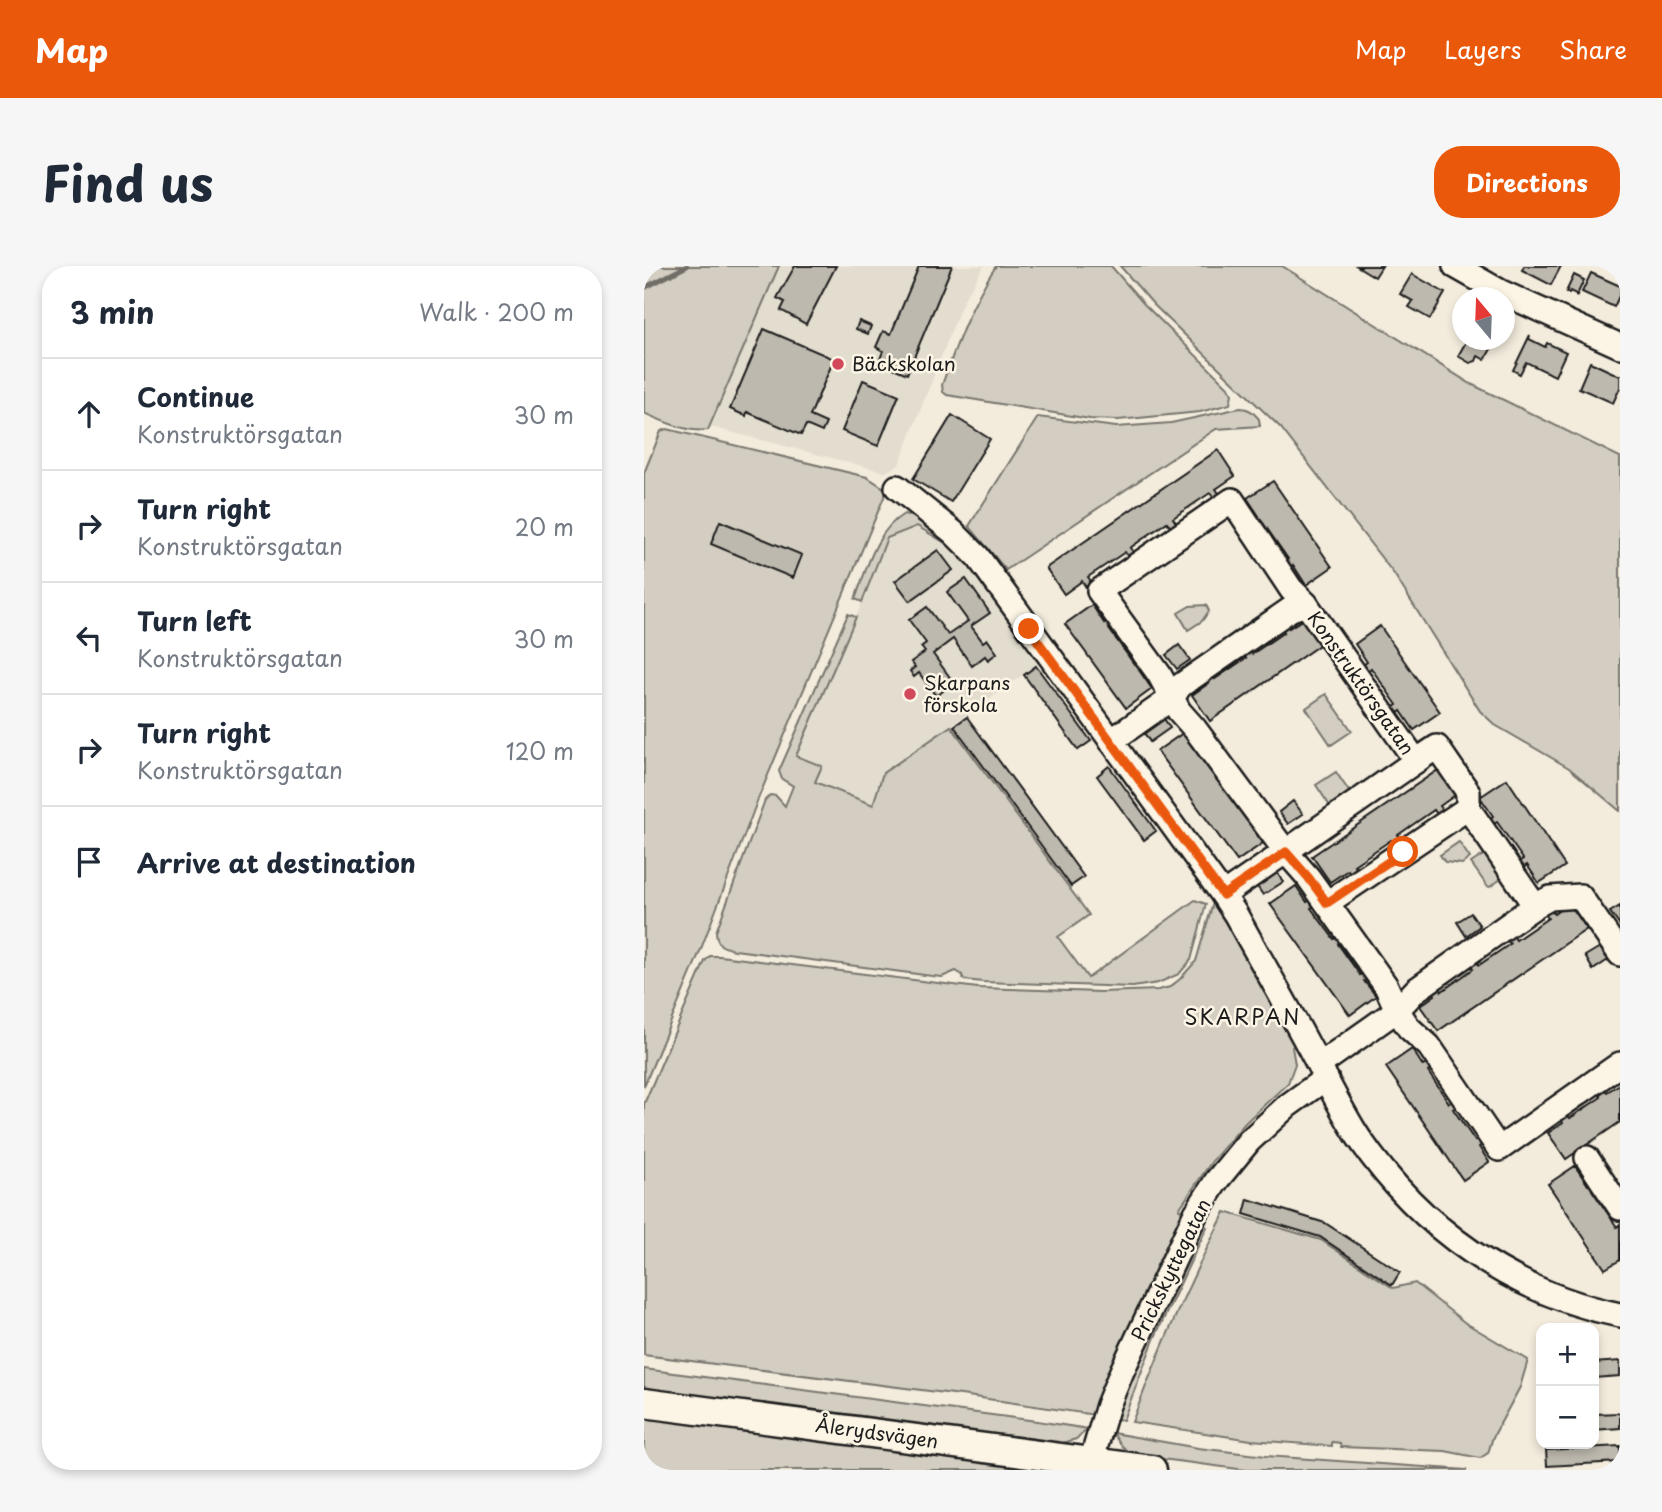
<!DOCTYPE html>
<meta charset="utf-8">
<style>
:root{--surface:#fff;--page:#f6f6f7;--text:#1f2937;--muted:#747a83;--line:#e0e1e3;--accent:#ea580c}
body{margin:0;font-family:"Playpen Sans",sans-serif;background:var(--page);color:var(--text)}
.controls{position:absolute;right:21px;bottom:21px;display:grid;overflow:hidden;border-radius:14px;box-shadow:0 4px 10px #0003}
.controls button{width:63px;height:63px;display:grid;place-items:center;padding:0;border:0;border-bottom:2px solid var(--line);background:var(--surface);color:var(--text);font:35px sans-serif}
.compass{position:absolute;left:808px;top:21px;width:63px;height:63px;border-radius:50%;background:var(--surface);box-shadow:0 4px 10px #0003;rotate:341deg}
.stop{position:absolute;width:21px;height:21px;margin:-16px;border:5px solid #ea580c;border-radius:50%;background:#fff}
.stop.end{background:#ea580c;border-color:#fff;box-shadow:0 2px 7px #0008}
.list{margin:0;padding:0;list-style:none}
h2{display:flex;justify-content:space-between;align-items:center;height:91px;margin:0;padding:0 28px;font-size:30px}
h2 small{font-size:23px;font-weight:400;color:var(--muted)}
.list li{display:grid;grid-template-columns:46px 1fr auto;gap:21px;align-items:center;box-sizing:border-box;height:112px;padding:0 28px;border-top:2px solid var(--line)}
.list b{display:block;font-size:26px;white-space:nowrap}
.list p{margin:0;font-size:23px;white-space:nowrap;color:var(--muted)}
.list em{font-size:23px;font-style:normal;color:var(--muted)}
.icon{flex:none;width:38px;height:38px;fill:none;stroke:currentColor;stroke-width:2;stroke-linecap:round;stroke-linejoin:round}
.map{position:relative;flex:none;width:976px;height:1204px;overflow:hidden;border-radius:28px}
header{display:flex;align-items:center;gap:42px;box-sizing:border-box;height:98px;padding:0 35px;background:var(--accent);color:#fff}
header strong{font-size:33px}
nav{display:flex;gap:38px;margin-inline-start:auto;font-size:24px}
.intro{display:flex;align-items:center;justify-content:space-between;box-sizing:border-box;height:168px;padding:0 42px}
h1{margin:0;font-size:49px}
.button{padding:18px 32px;border-radius:28px;background:var(--accent);color:#fff;font-size:24px;font-weight:700}
main{display:flex;gap:42px;padding:0 42px}
aside{flex:1;background:var(--surface);border-radius:28px;box-shadow:0 4px 10px #0003}
.map>svg:first-child{display:block}
.built{fill:#e3ddcf}
.green{fill:#d3cec1;stroke:#78756e;stroke-width:2}
.lines{fill:none;stroke-linecap:round;stroke-linejoin:round}
.stream{stroke:#716e68;stroke-width:5}
.building{fill:#beb9ae;stroke:#1c1c1c;stroke-width:2}
.minor-casing{stroke:#1c1c1c;stroke-width:28}
.major-casing{stroke:#1c1c1c;stroke-width:33}
.minor{stroke:#fcf5e5;stroke-width:23}
.major{stroke:#fcf5e5;stroke-width:28}
.route{stroke:#ea580c;stroke-width:9}
.poi-dot{fill:#d1495b;stroke:#fcf5e5;stroke-width:2.5}
.labels{text-anchor:middle;stroke-width:5;stroke-linejoin:round;paint-order:stroke}
.poi-label{font-size:19px;fill:#1c1c1c;stroke:#fcf5e5;text-anchor:start}
.street-label{font-size:19px;fill:#1c1c1c;stroke:#fcf5e5}
.neighbourhood-label{font-size:21px;letter-spacing:2px;fill:#1c1c1c;stroke:#fcf5e5}
</style>
<header>
<strong>Map</strong>
<nav><a>Map</a><a>Layers</a><a>Share</a></nav>
</header>
<div class="intro"><h1>Find us</h1><a class="button">Directions</a></div>
<main>
<aside>
<h2>3 min<small>Walk · 200 m</small></h2>
<ul class="list">
<li><svg class="icon" aria-label="ahead" viewBox="0 0 24 24"><path d="M12 20V5M6 11l6-6 6 6"/></svg><div><b>Continue</b><p>Konstruktörsgatan</p></div><em>30 m</em></li>
<li><svg class="icon" aria-label="right" viewBox="0 0 24 24"><path d="M7 20v-9h11M14 6l5 5-5 5"/></svg><div><b>Turn right</b><p>Konstruktörsgatan</p></div><em>20 m</em></li>
<li><svg class="icon" aria-label="left" viewBox="0 0 24 24"><path d="M17 20v-9H6M10 6l-5 5 5 5"/></svg><div><b>Turn left</b><p>Konstruktörsgatan</p></div><em>30 m</em></li>
<li><svg class="icon" aria-label="right" viewBox="0 0 24 24"><path d="M7 20v-9h11M14 6l5 5-5 5"/></svg><div><b>Turn right</b><p>Konstruktörsgatan</p></div><em>120 m</em></li>
<li><svg class="icon" aria-label="arrive" viewBox="0 0 24 24"><path d="M6 21V4h12l-3 4 3 4H6"/></svg><div><b>Arrive at destination</b></div></li>
</ul>
</aside>
<div class="map">
<svg width="976" height="1204" viewBox="0 0 976 1204">
<rect width="100%" height="100%" fill="#f3ecdd"/>
<filter id="ink" filterUnits="userSpaceOnUse"><feTurbulence type="fractalNoise" baseFrequency=".0143" numOctaves="2"/><feDisplacementMap in="SourceGraphic" scale="14" xChannelSelector="R" yChannelSelector="G"/><feConvolveMatrix kernelMatrix="1 2 1 2 8 2 1 2 1" color-interpolation-filters="sRGB"/></filter>
<g filter="url(#ink)">
<!-- built -->
<g class="built">
<polygon points="135,0 340,0 319,35 255,199 241,206 67,161"/>
<polygon points="273,260 316,286 397,396 240,507 230,539 171,515 152,490 212,351 243,272"/>
</g>
<!-- green -->
<g class="green">
<path d="M0 0H135L64 164C44 167 18 155 0 147Z"/>
<path d="M352 0H467L500 38 584 121 588 128 586 138 556 146 474 154 446 153 303 129 299 126 298 119C313 77 327 38 352 0Z"/>
<polygon points="476,0 638,0 827,118 976,191 976,545 925,502 851,459 836,445 750,308 637,162 510,39"/>
<path d="M596 142C605 142 609 146 615 153L616 160 572 163 362 304 325 260 394 151 472 161 527 157Z"/>
<polygon points="23,163 223,211 243,224 114,533 57,683 0,820 0,207 17,165"/>
<path d="M260 248C281 252 301 271 316 286L273 260 243 272 218 336 211 333C223 303 231 265 260 248Z"/>
<polygon points="562,339 565,345 558,355 544,364 534,347 546,340"/>
<path d="M204 348 212 351 152 490 178 500 171 516 229 539 239 507 307 460 445 649 414 671 444 712 551 634 562 638 547 694 535 708 514 717 489 721 339 716 320 714 318 709 312 705 298 711 288 710 91 684C78 681 73 680 72 666L121 534 126 529 132 530 141 540 149 520 138 513 135 505Z"/>
<polygon points="682,428 708,465 687,479 662,442"/>
<polygon points="692,506 706,527 686,540 672,519"/>
<polygon points="815,576 826,592 818,598 801,596 796,589"/>
<polygon points="844,586 861,610 846,621 843,620 827,597"/>
<polygon points="569,637 575,638 653,778 648,781 651,798 644,817 602,856 568,895 535,943 540,948 451,1149 317,1129 0,1089 0,838 61,695 66,690 76,690 334,722 457,726 514,724 526,721 536,713 552,695"/>
<path d="M581 946 677 974 749 1022 771 1017 820 1056 884 1094 876 1121 849 1171 844 1187 836 1192 801 1185 697 1181 696 1177 688 1176V1180L607 1174 488 1156C515 1084 546 1015 581 946Z"/>
<polygon points="557,957 563,961 511,1071 479,1154 470,1153"/>
<polygon points="0,1103 393,1155 444,1163 432,1173 416,1178 0,1124"/>
<polygon points="0,1150 414,1204 0,1204"/>
<path d="M469 1167 554 1182 622 1190 823 1204H602L495 1190C481 1185 476 1179 469 1167Z"/>
</g>
<g class="lines">
<!-- stream -->
<polyline class="stream" points="0,22 43,0"/>
</g>
<!-- building -->
<g class="building">
<polygon points="151,0 192,0 162,58 137,44 141,36 133,32"/>
<polygon points="275,0 308,0 263,108 235,96 239,85 232,81 239,65 247,68"/>
<polygon points="713,0 738,0 731,11"/>
<polygon points="880,0 917,0 907,19 878,4"/>
<polygon points="947,7 976,20 976,28 970,41 938,26"/>
<polygon points="768,8 801,27 786,53 765,41 769,35 756,28"/>
<polygon points="930,9 940,14 932,31 932,28 926,25 925,27 922,26"/>
<polygon points="215,55 227,60 224,68 212,63"/>
<polygon points="120,63 190,93 166,150 182,157 178,166 162,159 157,169 103,146 102,150 86,143"/>
<polygon points="886,69 885,73 901,81 903,77 922,86 911,110 882,96 876,108 869,104"/>
<polygon points="823,74 852,74 841,94 834,90 832,95 826,97 814,90"/>
<polygon points="946,96 976,110 976,122 969,137 935,122"/>
<polygon points="219,114 255,129 234,180 198,165"/>
<polygon points="308,149 346,173 307,236 269,213"/>
<polygon points="574,184 591,210 572,223 577,230 571,234 566,227 529,252 534,260 528,264 523,256 486,282 492,289 486,293 481,286 444,311 449,318 443,323 438,315 420,328 402,302"/>
<polygon points="629,215 688,301 662,319 649,299 642,304 637,298 644,293 619,257 612,262 608,255 615,250 603,232"/>
<polygon points="76,255 158,289 149,312 67,278"/>
<polygon points="294,284 309,304 266,335 251,315"/>
<polygon points="322,313 346,347 327,360 339,376 343,373 353,387 344,394 341,390 328,400 309,373 289,388 310,417 292,430 275,407 270,411 266,405 271,401 267,396 281,386 277,381 282,377 265,354 283,341 304,369 324,355 303,326"/>
<polygon points="448,339 460,357 466,352 471,359 465,363 490,398 496,393 501,400 495,404 508,423 482,442 421,358"/>
<polygon points="661,352 678,377 566,455 548,429 565,417 561,411 567,406 571,413 602,392 598,385 604,381 608,388 640,366 635,360 641,355 645,362"/>
<polygon points="736,360 796,446 770,464 757,445 750,450 745,444 753,439 727,402 720,408 716,401 723,396 711,378"/>
<polygon points="535,379 546,394 533,403 522,389"/>
<polygon points="392,400 447,475 434,484 380,409"/>
<polygon points="323,451 440,611 427,620 310,460"/>
<polygon points="519,451 526,462 506,476 499,465"/>
<polygon points="539,467 550,483 556,479 561,485 555,490 577,519 583,515 587,522 582,526 603,555 609,551 614,558 608,562 619,577 593,595 513,485"/>
<polygon points="465,500 512,565 500,574 453,510"/>
<polygon points="797,502 814,527 796,540 801,547 795,551 790,544 754,569 758,576 752,581 747,574 710,599 715,606 709,610 704,604 686,616 668,590"/>
<polygon points="863,513 921,600 895,617 883,599 875,605 871,599 879,593 853,556 845,561 841,556 849,550 836,531"/>
<polygon points="649,535 659,548 644,558 635,546"/>
<polygon points="632,605 639,616 619,629 612,619"/>
<polygon points="652,620 663,636 670,631 674,637 667,642 690,673 696,668 700,674 694,678 716,709 722,704 727,710 720,715 732,730 706,749 626,638"/>
<polygon points="925,637 943,663 794,765 776,740 791,729 787,722 793,718 798,725 829,703 824,696 830,692 835,699 866,678 861,671 867,666 872,674 904,652 899,645 905,641 910,648"/>
<polygon points="976,640 976,660 966,646"/>
<polygon points="827,647 836,660 822,670 813,656"/>
<polygon points="956,681 964,694 949,704 941,690"/>
<polygon points="768,783 779,800 786,796 790,801 784,806 805,837 812,833 816,838 809,843 831,875 837,870 842,876 835,881 845,896 819,914 742,801"/>
<polygon points="976,818 976,856 922,893 904,867 919,857 915,850 921,845 926,852 957,831 952,823 958,819 963,826"/>
<polygon points="931,900 944,919 951,914 955,920 948,924 973,961 976,958 976,994 961,1003 904,918"/>
<polygon points="604,933 681,957 756,1006 748,1019 676,971 600,948"/>
<polygon points="976,1095 976,1110 950,1112 950,1097"/>
<polygon points="976,1147 976,1162 950,1164 950,1148"/>
<polygon points="976,1180 976,1196 903,1200 902,1184"/>
</g>
<g class="lines">
<defs>
<g id="minor">
<polyline points="811,0 857,26 976,80"/>
<path d="M253 221 309 266 334 291 579 629 592 649C616 693 641 736 664 779 681 810 696 843 715 872 777 963 868 1027 976 1049"/>
<polyline points="467,475 528,432 536,420 647,343 662,338"/>
<polyline points="579,629 772,495"/>
<polyline points="683,637 824,542"/>
<polyline points="976,688 936,630 906,632 891,640 824,542 824,526 793,481 772,495 662,338 647,323 588,234 455,325 515,408 535,445 551,463 642,586 664,611 742,720 753,744 765,762 785,780 855,883 976,798"/>
<polyline points="675,799 753,744 772,724 891,640"/>
<polyline points="943,892 976,942"/>
<polyline points="447,1196 464,1139 478,1105 552,947 573,914 605,875 643,840 682,812"/>
</g>
<polyline id="major" points="0,1137 508,1204"/>
</defs>
<!-- minor casing -->
<use href="#minor" class="minor-casing"/>
<!-- major casing -->
<use href="#major" class="major-casing"/>
<!-- minor -->
<use href="#minor" class="minor"/>
<!-- major -->
<use href="#major" class="major"/>
</g>
</g>
<g class="lines" filter="url(#ink)">
<!-- route -->
<polyline class="route" points="385,363 579,629 642,586 664,611 683,637 759,586"/>
</g>
<!-- markers -->
<g class="poi-dot">
<circle cx="194" cy="98" r="7"/>
<circle cx="266" cy="428" r="7"/>
</g>
<g class="labels">
<!-- poi labels -->
<g class="poi-label">
<text x="208" y="105">Bäckskolan</text>
<text x="280" y="424">Skarpans<tspan x="280" dy="22">förskola</tspan></text>
</g>
<!-- street labels -->
<g class="street-label">
<text transform="translate(717 417) rotate(55)" y="7">Konstruktörsgatan</text>
<text transform="translate(527 1004) rotate(-64)" y="7">Prickskyttegatan</text>
<text transform="translate(233 1167) rotate(8)" y="7">Ålerydsvägen</text>
</g>
<!-- neighbourhood labels -->
<g class="neighbourhood-label">
<text x="599" y="759">SKARPAN</text>
</g>
</g>
</svg>
<div class="controls">
<button>+</button>
<button>−</button>
</div>
<svg class="compass" viewBox="-18 -18 36 36"><path d="M0-13l5 13h-10z" fill="#e53935"/><path d="M0 13l5-13h-10z" fill="#747a83"/></svg>
<div class="stop" style="left:759px;top:586px"></div>
<div class="stop end" style="left:385px;top:363px"></div>
</div>
</main>
